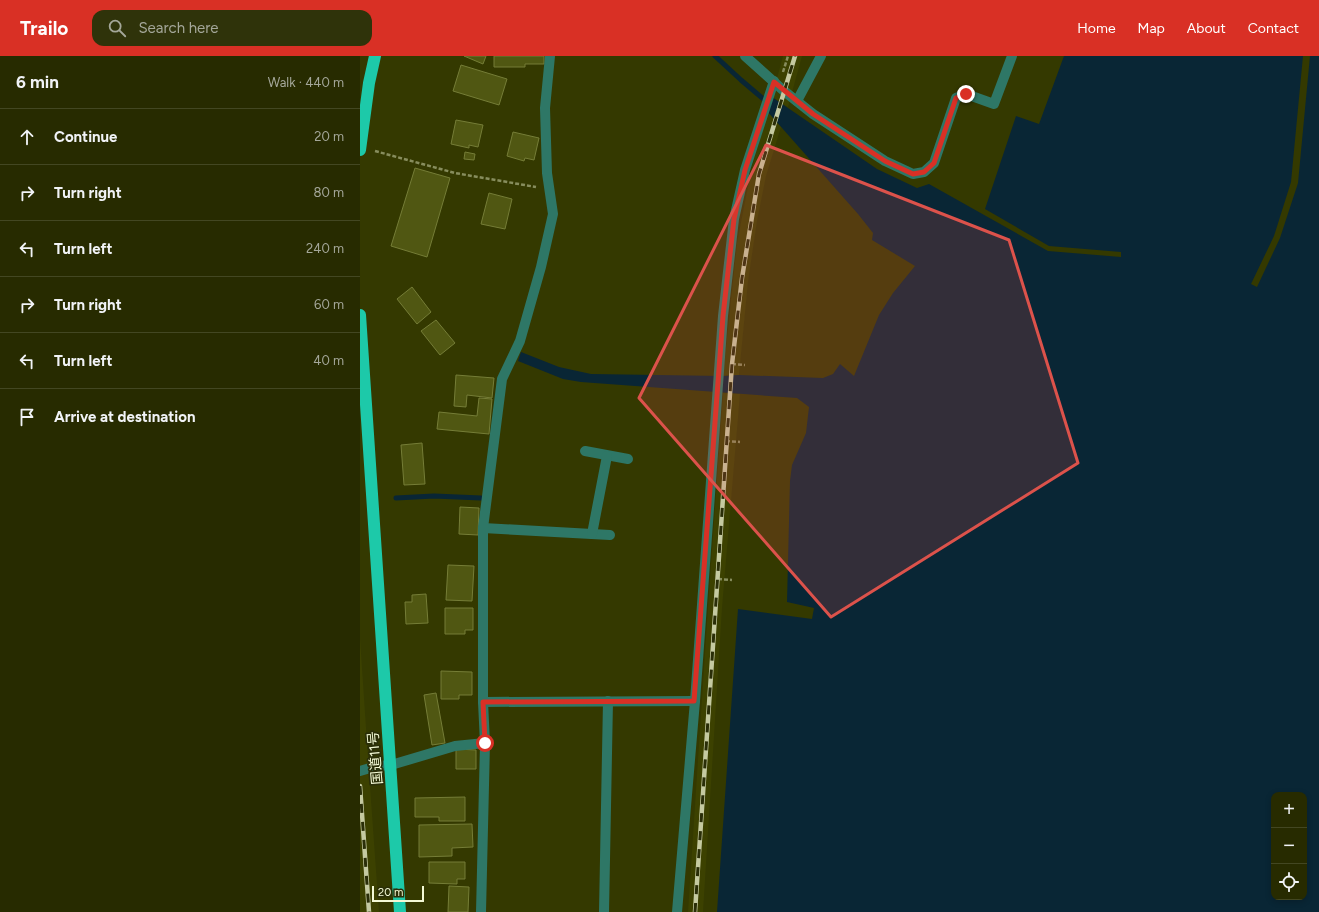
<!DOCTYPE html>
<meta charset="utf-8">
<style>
:root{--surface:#272b00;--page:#2f330a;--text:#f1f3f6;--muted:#a4a799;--line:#434722;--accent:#d93025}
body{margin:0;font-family:Figtree,"Noto Sans JP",sans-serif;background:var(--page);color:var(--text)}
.controls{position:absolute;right:12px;bottom:12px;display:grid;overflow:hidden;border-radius:8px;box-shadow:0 2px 6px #0003}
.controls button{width:36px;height:36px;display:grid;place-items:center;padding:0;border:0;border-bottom:1px solid var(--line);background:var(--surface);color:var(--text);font:20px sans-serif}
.scale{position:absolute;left:12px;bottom:10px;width:52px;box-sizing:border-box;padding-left:4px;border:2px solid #f3f9d5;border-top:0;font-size:11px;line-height:14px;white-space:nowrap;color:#f3f9d5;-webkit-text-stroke:3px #2a2e08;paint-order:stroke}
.stop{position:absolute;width:12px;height:12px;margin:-9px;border:3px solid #d93025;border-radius:50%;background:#fff}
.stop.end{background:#d93025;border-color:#fff;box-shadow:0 1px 4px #0008}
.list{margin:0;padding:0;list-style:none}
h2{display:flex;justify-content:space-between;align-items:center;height:52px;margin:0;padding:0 16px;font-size:17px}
h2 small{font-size:13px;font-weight:400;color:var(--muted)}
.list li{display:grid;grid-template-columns:26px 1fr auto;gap:12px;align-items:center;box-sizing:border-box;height:56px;padding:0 16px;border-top:1px solid var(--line)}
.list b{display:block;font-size:15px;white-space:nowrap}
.list em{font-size:13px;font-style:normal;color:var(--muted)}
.icon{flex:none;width:22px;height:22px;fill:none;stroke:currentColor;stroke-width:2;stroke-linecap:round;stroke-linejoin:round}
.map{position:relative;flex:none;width:959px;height:856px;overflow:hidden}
header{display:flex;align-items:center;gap:24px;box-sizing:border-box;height:56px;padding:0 20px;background:var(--accent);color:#fff}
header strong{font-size:19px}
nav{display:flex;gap:22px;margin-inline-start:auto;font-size:14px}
.search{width:280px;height:36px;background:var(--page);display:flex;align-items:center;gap:10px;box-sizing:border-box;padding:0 14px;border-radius:12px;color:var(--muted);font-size:15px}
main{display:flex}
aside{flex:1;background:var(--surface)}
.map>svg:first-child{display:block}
.built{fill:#3c4100}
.water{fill:#092635;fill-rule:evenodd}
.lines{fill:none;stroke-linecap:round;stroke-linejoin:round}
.stream{stroke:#092635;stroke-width:5}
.building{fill:#505712;stroke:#757d37}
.path{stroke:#878d5d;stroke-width:2.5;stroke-dasharray:4 2;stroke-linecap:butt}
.street{stroke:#2e7766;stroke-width:10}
.highway{stroke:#1dc9a9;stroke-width:12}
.rail-casing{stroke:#c5caa1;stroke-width:4.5}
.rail{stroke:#2a2e08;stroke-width:3;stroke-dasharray:9;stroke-linecap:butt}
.route{stroke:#d93025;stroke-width:5}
.marked{fill:#dc524b;fill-opacity:0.2;stroke:#dc524b;stroke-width:3;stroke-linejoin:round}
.labels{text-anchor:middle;stroke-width:3.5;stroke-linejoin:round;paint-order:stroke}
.street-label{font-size:14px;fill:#f3f9d5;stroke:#2a2e08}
</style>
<header>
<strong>Trailo</strong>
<div class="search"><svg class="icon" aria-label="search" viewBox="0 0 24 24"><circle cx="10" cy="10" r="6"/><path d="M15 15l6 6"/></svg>Search here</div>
<nav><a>Home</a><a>Map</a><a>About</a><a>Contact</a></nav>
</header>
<main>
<aside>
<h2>6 min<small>Walk · 440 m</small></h2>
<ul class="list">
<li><svg class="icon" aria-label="ahead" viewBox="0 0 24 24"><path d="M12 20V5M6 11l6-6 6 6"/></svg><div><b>Continue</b></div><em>20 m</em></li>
<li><svg class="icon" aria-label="right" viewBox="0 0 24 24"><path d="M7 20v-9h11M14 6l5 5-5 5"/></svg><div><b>Turn right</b></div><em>80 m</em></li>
<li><svg class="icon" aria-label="left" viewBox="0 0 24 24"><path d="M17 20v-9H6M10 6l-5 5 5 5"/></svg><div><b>Turn left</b></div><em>240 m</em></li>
<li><svg class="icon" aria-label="right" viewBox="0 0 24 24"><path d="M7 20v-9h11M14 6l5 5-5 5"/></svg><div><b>Turn right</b></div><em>60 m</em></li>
<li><svg class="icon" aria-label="left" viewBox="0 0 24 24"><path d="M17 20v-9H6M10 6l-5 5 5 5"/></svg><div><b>Turn left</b></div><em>40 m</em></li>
<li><svg class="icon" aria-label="arrive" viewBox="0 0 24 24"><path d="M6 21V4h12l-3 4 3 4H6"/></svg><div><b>Arrive at destination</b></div></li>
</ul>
</aside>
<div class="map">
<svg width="959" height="856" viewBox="0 0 959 856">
<rect width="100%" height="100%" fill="#343900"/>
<!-- built -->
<g class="built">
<polygon points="423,0 442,0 428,51 412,41"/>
<polygon points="407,55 421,71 406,120 397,165 388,226 379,319 363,320 377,187 391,115"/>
<polygon points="363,337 380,338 362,552 343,856 328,856 348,551"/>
<polygon points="0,582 9,716 19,856 0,856"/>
</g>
<!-- water -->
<path class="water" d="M704 0H943L931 126 914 180 891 228 897 231 920 182 938 127 950 0H959V856H357L378 553 452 563 454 552 427 546 430 425 432 409 446 377 449 351 437 342 221 326 203 323 158 305 161 296 199 311 231 318 363 320 379 319 463 322 473 318 480 308 494 320 519 259 533 237 555 210 512 184 513 177 498 158 407 55 412 41 517 113 557 132 569 128 688 195 761 201V196L689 190 625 153 656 60 679 68ZM914 739H944V841H914Z"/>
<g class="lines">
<!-- stream -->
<g class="stream">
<polyline points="355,0 381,24 407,46"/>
<polyline points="36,442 74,440 121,442"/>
</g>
</g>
<!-- building -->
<g class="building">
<polygon points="104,0 126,0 123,8"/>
<polygon points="134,0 184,0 184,8 165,8 165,11 134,11"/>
<polygon points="101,9 147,23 139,49 93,35"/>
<polygon points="96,64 123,69 118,91 109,89 109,92 91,88"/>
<polygon points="153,76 179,82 174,104 165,102 164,105 147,100"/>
<polygon points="105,96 115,98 114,104 104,103"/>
<polygon points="55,112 90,122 67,201 31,190"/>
<polygon points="129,137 152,143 145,173 121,168"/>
<polygon points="52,231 71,256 57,268 37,243"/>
<polygon points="76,264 95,287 80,299 61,275"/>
<polygon points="96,319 134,322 132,342 107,339 106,351 94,350"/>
<polygon points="119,342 132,343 129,378 77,373 79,356 117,360"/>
<polygon points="62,387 65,428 44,429 41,389"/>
<polygon points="100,451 119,452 118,479 99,478"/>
<polygon points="88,509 114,510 112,545 86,544"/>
<polygon points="66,538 68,567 46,568 45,546 52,546 52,539"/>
<polygon points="85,552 113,552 113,574 105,574 105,578 85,578"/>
<polygon points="81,615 112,616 112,639 99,639 99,643 81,643"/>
<polygon points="76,637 85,687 72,689 64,639"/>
<polygon points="96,693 116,694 116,713 96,713"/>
<polygon points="105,741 105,765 79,765 79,761 55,761 55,742"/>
<polygon points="112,768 113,791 92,792 92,800 59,801 59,769"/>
<polygon points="69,806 105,806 105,823 97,823 97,828 69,827"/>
<polygon points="89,830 109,831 108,856 88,856"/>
</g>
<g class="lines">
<!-- path -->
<g class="path">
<polyline points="423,16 428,0"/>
<polyline points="15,95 95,117 176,131"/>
<polyline points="372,308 385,309"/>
<polyline points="366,385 380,386"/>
<polyline points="358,523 372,524"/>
</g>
<!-- street -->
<g class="street">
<polyline points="385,0 424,35 453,58 525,105 553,118 564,116 574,107 596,42 606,38 634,48 652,0"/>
<polyline points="437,45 461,0"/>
<polyline points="225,395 268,403"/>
<polyline points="123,472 250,479"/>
<polyline points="232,478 247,400"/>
<polyline points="123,646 335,645"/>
<polyline points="0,715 17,710 31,709 95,690 125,687"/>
<polyline points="121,856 125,687 123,646 123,472 142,323 160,285 181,211 193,158 187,117 185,52 190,0"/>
<polyline points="244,856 248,645"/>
<polyline points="317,856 335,645 363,260 374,163 385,114 414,25"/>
</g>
<!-- highway -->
<g class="highway">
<polyline points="0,94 9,27 15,0"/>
<polyline points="0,259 40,856"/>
</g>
<defs>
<g id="rail">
<polyline points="0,730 9,856"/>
<polyline points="335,856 372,308 382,222 399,118 435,0"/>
</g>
</defs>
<!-- rail casing -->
<use href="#rail" class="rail-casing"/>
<!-- rail -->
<use href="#rail" class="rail"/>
</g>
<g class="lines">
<!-- route -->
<polyline class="route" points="125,687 123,646 334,645 363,260 374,163 385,114 414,26 453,58 525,105 553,118 564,116 574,107 596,42 606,38"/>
</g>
<!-- marked area -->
<path class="marked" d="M406 89 649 184 718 407 471 561 279 342Z"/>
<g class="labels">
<!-- street labels -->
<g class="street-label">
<text transform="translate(15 702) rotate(-95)" y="5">国道11号</text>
</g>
</g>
</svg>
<div class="controls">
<button>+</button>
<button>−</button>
<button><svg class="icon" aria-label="locate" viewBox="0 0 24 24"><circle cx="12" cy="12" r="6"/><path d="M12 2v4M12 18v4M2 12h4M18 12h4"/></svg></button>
</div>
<div class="scale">20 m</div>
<div class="stop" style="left:125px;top:687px"></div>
<div class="stop end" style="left:606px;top:38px"></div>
</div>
</main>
